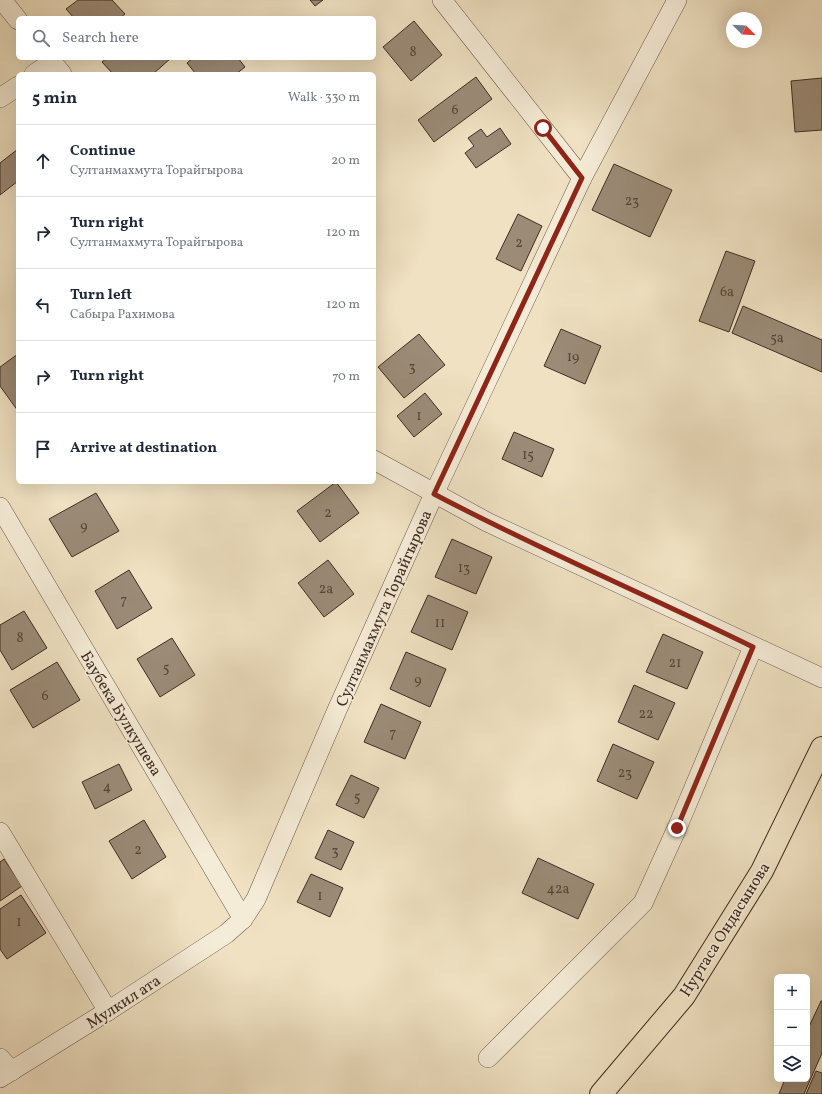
<!DOCTYPE html>
<meta charset="utf-8">
<style>
:root{--surface:#fff;--page:#f2f2f3;--text:#1f2937;--muted:#747a83;--line:#e0e1e3}
body{margin:0;font-family:Vollkorn,serif;background:var(--page);color:var(--text)}
.controls{position:absolute;right:12px;bottom:12px;display:grid;overflow:hidden;border-radius:6px;box-shadow:0 4px 16px #0002}
.controls button{width:36px;height:36px;display:grid;place-items:center;padding:0;border:0;border-bottom:1px solid var(--line);background:var(--surface);color:var(--text);font:20px sans-serif}
.compass{position:absolute;left:726px;top:12px;width:36px;height:36px;border-radius:50%;background:var(--surface);box-shadow:0 4px 16px #0002;rotate:114deg}
.stop{position:absolute;width:12px;height:12px;margin:-9px;border:3px solid #8f2418;border-radius:50%;background:#fff}
.stop.end{background:#8f2418;border-color:#fff;box-shadow:0 1px 4px #0008}
.list{margin:0;padding:0;list-style:none}
h2{display:flex;justify-content:space-between;align-items:center;height:52px;margin:0;padding:0 16px;font-size:17px}
h2 small{font-size:13px;font-weight:400;color:var(--muted)}
.list li{display:grid;grid-template-columns:26px 1fr auto;gap:12px;align-items:center;box-sizing:border-box;height:72px;padding:0 16px;border-top:1px solid var(--line)}
.list b{display:block;font-size:15px;white-space:nowrap}
.list p{margin:0;font-size:13px;white-space:nowrap;color:var(--muted)}
.list em{font-size:13px;font-style:normal;color:var(--muted)}
.icon{flex:none;width:22px;height:22px;fill:none;stroke:currentColor;stroke-width:2;stroke-linecap:round;stroke-linejoin:round}
.map{position:relative;flex:none;width:822px;height:1094px;overflow:hidden}
.search{position:absolute;background:var(--surface);box-shadow:0 4px 16px #0002;left:16px;top:16px;width:360px;height:44px;display:flex;align-items:center;gap:10px;box-sizing:border-box;padding:0 14px;border-radius:6px;color:var(--muted);font-size:15px}
.panel{position:absolute;background:var(--surface);box-shadow:0 4px 16px #0002;left:16px;top:72px;width:360px;height:412px;border-radius:6px}
.map>svg:first-child{display:block}
.building{fill:#9b8b77;stroke:#402d25}
.lines{fill:none;stroke-linecap:round;stroke-linejoin:round}
.street-casing{stroke:#6c5a4c;stroke-width:20}
.primary-casing{stroke:#402d25;stroke-width:24}
.street{stroke:#f5ecd7;stroke-width:19}
.primary{stroke:#efe1c2;stroke-width:22}
.route{stroke:#8f2418;stroke-width:5}
.labels{text-anchor:middle;stroke-width:3.5;stroke-linejoin:round;paint-order:stroke}
.number-label{font-size:14px;fill:#57443a}
.street-label{font-size:16px;fill:#402d25;stroke:#f5ecd7}
</style>
<div class="map">
<svg width="822" height="1094" viewBox="0 0 822 1094">
<rect width="100%" height="100%" fill="#efe1c2"/>
<filter id="stains"><feTurbulence type="fractalNoise" baseFrequency=".005" numOctaves="4"/><feColorMatrix values="0 0 0 0 .2 0 0 0 0 .09 0 0 0 0 .02 0 0 0 .5 -.17"/></filter>
<radialGradient id="worn" r=".72"><stop offset=".6" stop-color="#630" stop-opacity="0"/><stop offset="1" stop-color="#630" stop-opacity=".3"/></radialGradient>
<!-- building -->
<g class="building">
<polygon points="78,0 112,0 125,14 120,18 74,18 66,9"/>
<polygon points="310,0 323,0 315,6"/>
<polygon points="414,21 442,55 411,81 383,47"/>
<polygon points="107,58 171,58 153,74 113,74 102,62"/>
<polygon points="193,58 238,58 245,67 236,74 196,74 187,63"/>
<polygon points="476,77 492,99 434,142 418,120"/>
<polygon points="822,78 822,130 795,132 791,81"/>
<polygon points="500,128 511,144 476,168 465,153 474,146 468,138 481,129 487,137"/>
<polygon points="18,149 18,181 0,195 0,163"/>
<polygon points="614,164 672,190 650,237 592,210"/>
<polygon points="518,214 542,226 521,271 496,259"/>
<polygon points="726,251 755,261 729,332 699,321"/>
<polygon points="743,306 822,340 822,372 732,333"/>
<polygon points="561,329 601,346 585,384 544,366"/>
<polygon points="419,334 445,365 404,398 378,367"/>
<polygon points="18,354 18,411 0,386 0,367"/>
<polygon points="425,393 442,414 414,437 397,416"/>
<polygon points="514,432 554,449 542,477 502,459"/>
<polygon points="336,482 359,513 320,542 297,511"/>
<polygon points="96,493 119,531 72,557 49,519"/>
<polygon points="452,539 492,557 476,594 435,577"/>
<polygon points="328,560 354,594 324,617 298,583"/>
<polygon points="129,570 152,608 117,629 95,591"/>
<polygon points="428,595 468,612 452,650 411,632"/>
<polygon points="24,611 47,648 12,670 0,650 0,625"/>
<polygon points="663,634 703,652 687,689 646,672"/>
<polygon points="172,638 195,675 160,697 137,659"/>
<polygon points="406,652 446,669 430,707 390,689"/>
<polygon points="57,662 80,700 33,728 10,690"/>
<polygon points="634,685 675,703 658,740 618,722"/>
<polygon points="381,704 421,722 405,759 364,742"/>
<polygon points="613,744 654,762 637,799 597,781"/>
<polygon points="119,764 132,790 95,809 82,782"/>
<polygon points="351,775 379,788 364,818 336,805"/>
<polygon points="144,820 166,857 132,879 109,841"/>
<polygon points="328,830 354,842 341,870 315,858"/>
<polygon points="538,858 594,884 578,919 522,893"/>
<polygon points="4,859 22,886 0,901 0,862"/>
<polygon points="311,874 343,888 330,917 297,902"/>
<polygon points="21,895 46,933 7,959 0,949 0,909"/>
<polygon points="821,1001 822,1001 822,1053 804,1094 779,1094 785,1079 807,1079 807,1031"/>
<polygon points="816,1071 822,1073 822,1094 806,1094"/>
</g>
<g class="lines">
<defs>
<g id="street">
<polyline points="2,0 18,20"/>
<polyline points="442,0 582,178"/>
<polyline points="49,58 62,74"/>
<polyline points="34,74 52,62"/>
<polyline points="0,98 18,86"/>
<polyline points="374,460 487,522 822,678"/>
<polyline points="0,507 243,919"/>
<polyline points="0,832 108,1011"/>
<polyline points="0,1058 12,1071"/>
<polyline points="488,1058 643,903 677,828 753,647"/>
<polyline points="0,1078 108,1011 226,934 243,919 256,899 337,710 434,494 582,178 677,0"/>
</g>
<polyline id="primary" points="601,1094 684,996 762,871 822,748"/>
</defs>
<!-- street casing -->
<use href="#street" class="street-casing"/>
<!-- primary casing -->
<use href="#primary" class="primary-casing"/>
<!-- street -->
<use href="#street" class="street"/>
<!-- primary -->
<use href="#primary" class="primary"/>
</g>
<g class="lines">
<!-- route -->
<path class="route" d="M543 128 582 178 434 494C538 549 647 595 753 647L677 828"/>
</g>
<g class="labels">
<!-- number labels -->
<g class="number-label">
<text x="413" y="56">8</text>
<text x="455" y="114">6</text>
<text x="632" y="205">23</text>
<text x="519" y="247">2</text>
<text x="727" y="296">6а</text>
<text x="777" y="342">5а</text>
<text x="573" y="361">19</text>
<text x="412" y="371">3</text>
<text x="419" y="420">1</text>
<text x="528" y="459">15</text>
<text x="328" y="517">2</text>
<text x="84" y="530">9</text>
<text x="464" y="572">13</text>
<text x="326" y="593">2а</text>
<text x="124" y="604">7</text>
<text x="440" y="627">11</text>
<text x="20" y="642">8</text>
<text x="675" y="667">21</text>
<text x="166" y="672">5</text>
<text x="418" y="684">9</text>
<text x="45" y="700">6</text>
<text x="646" y="718">22</text>
<text x="393" y="737">7</text>
<text x="625" y="777">23</text>
<text x="107" y="791">4</text>
<text x="357" y="801">5</text>
<text x="138" y="854">2</text>
<text x="335" y="855">3</text>
<text x="558" y="893">42а</text>
<text x="320" y="900">1</text>
<text x="19" y="926">1</text>
</g>
<!-- street labels -->
<g class="street-label">
<text transform="translate(383 608) rotate(-66)" y="6">Султанмахмута Торайгырова</text>
<text transform="translate(122 713) rotate(59)" y="6">Баубека Булкушева</text>
<text transform="translate(724 929) rotate(-58)" y="6">Нуртаса Ондасынова</text>
<text transform="translate(123 1001) rotate(-33)" y="6">Мулкил ата</text>
</g>
</g>
<rect width="100%" height="100%" filter="url(#stains)"/>
<rect width="100%" height="100%" fill="url(#worn)"/>
</svg>
<div class="controls">
<button>+</button>
<button>−</button>
<button><svg class="icon" aria-label="layers" viewBox="0 0 24 24"><path d="M12 4l9 5-9 5-9-5zM3 14l9 5 9-5"/></svg></button>
</div>
<svg class="compass" viewBox="-18 -18 36 36"><path d="M0-13l5 13h-10z" fill="#e53935"/><path d="M0 13l5-13h-10z" fill="#747a83"/></svg>
<div class="stop" style="left:543px;top:128px"></div>
<div class="stop end" style="left:677px;top:828px"></div>
<div class="search"><svg class="icon" aria-label="search" viewBox="0 0 24 24"><circle cx="10" cy="10" r="6"/><path d="M15 15l6 6"/></svg>Search here</div>
<section class="panel">
<h2>5 min<small>Walk · 330 m</small></h2>
<ul class="list">
<li><svg class="icon" aria-label="ahead" viewBox="0 0 24 24"><path d="M12 20V5M6 11l6-6 6 6"/></svg><div><b>Continue</b><p>Султанмахмута Торайгырова</p></div><em>20 m</em></li>
<li><svg class="icon" aria-label="right" viewBox="0 0 24 24"><path d="M7 20v-9h11M14 6l5 5-5 5"/></svg><div><b>Turn right</b><p>Султанмахмута Торайгырова</p></div><em>120 m</em></li>
<li><svg class="icon" aria-label="left" viewBox="0 0 24 24"><path d="M17 20v-9H6M10 6l-5 5 5 5"/></svg><div><b>Turn left</b><p>Сабыра Рахимова</p></div><em>120 m</em></li>
<li><svg class="icon" aria-label="right" viewBox="0 0 24 24"><path d="M7 20v-9h11M14 6l5 5-5 5"/></svg><div><b>Turn right</b></div><em>70 m</em></li>
<li><svg class="icon" aria-label="arrive" viewBox="0 0 24 24"><path d="M6 21V4h12l-3 4 3 4H6"/></svg><div><b>Arrive at destination</b></div></li>
</ul>
</section>
</div>
